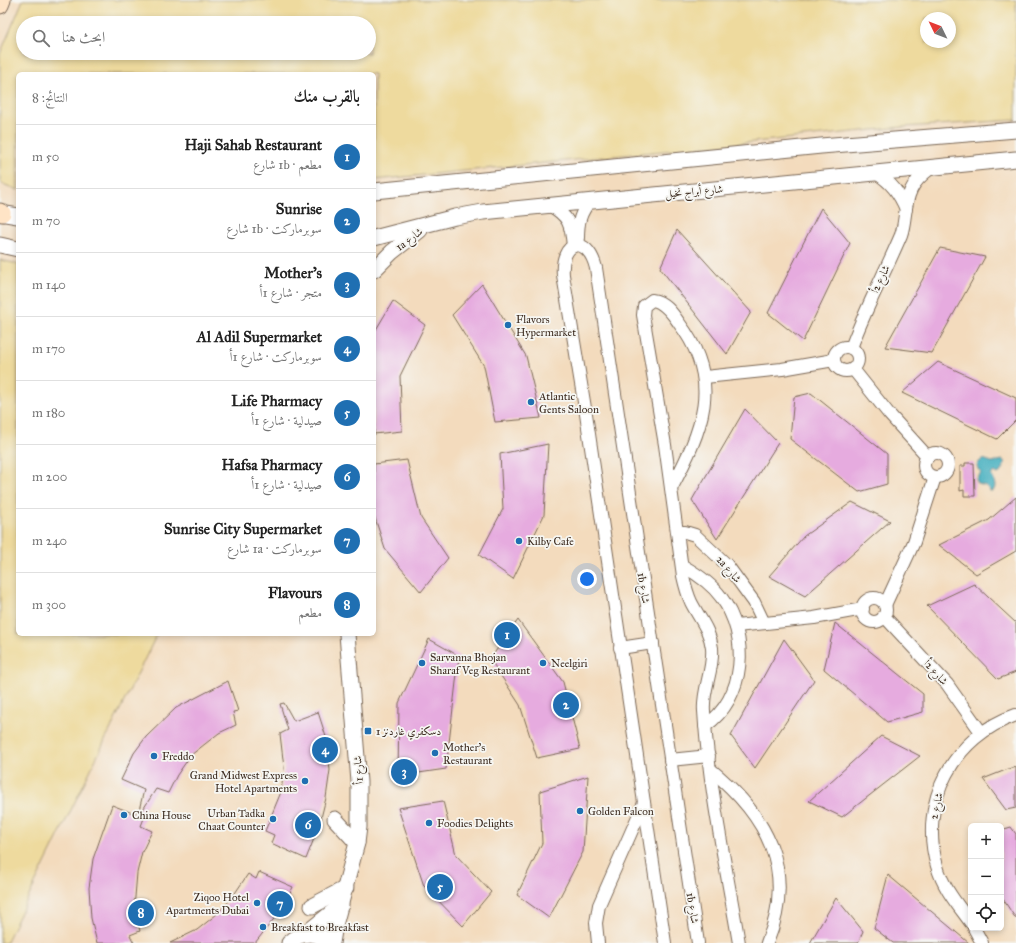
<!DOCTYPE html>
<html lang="ar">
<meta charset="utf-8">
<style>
:root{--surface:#fff;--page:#f6f6f6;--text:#222;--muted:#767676;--line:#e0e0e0;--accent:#1f6fb2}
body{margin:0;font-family:"IM FELL Great Primer",Amiri,serif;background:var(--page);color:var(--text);direction:rtl}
.controls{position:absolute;right:12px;bottom:12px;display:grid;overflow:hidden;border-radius:6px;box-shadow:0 2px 6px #0003}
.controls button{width:36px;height:36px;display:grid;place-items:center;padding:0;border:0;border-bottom:1px solid var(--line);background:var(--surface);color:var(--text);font:20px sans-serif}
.compass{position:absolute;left:920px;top:12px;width:36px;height:36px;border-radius:50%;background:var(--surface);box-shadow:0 2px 6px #0003;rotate:313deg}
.you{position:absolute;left:587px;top:579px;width:14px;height:14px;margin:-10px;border:3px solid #fff;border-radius:50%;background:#1a73e8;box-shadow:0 0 0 6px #1a73e833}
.badge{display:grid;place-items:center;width:26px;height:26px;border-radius:50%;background:var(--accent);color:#fff;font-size:13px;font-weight:700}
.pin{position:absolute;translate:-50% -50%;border:2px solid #fff;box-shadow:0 1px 4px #0006}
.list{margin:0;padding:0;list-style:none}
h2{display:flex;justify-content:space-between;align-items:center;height:52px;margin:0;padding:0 16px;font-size:17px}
h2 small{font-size:13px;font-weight:400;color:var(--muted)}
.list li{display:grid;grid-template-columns:26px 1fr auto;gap:12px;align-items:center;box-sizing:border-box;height:64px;padding:0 16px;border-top:1px solid var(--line)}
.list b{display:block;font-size:15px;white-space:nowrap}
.list p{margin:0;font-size:13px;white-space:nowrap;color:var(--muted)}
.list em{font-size:13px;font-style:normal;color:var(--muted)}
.icon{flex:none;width:22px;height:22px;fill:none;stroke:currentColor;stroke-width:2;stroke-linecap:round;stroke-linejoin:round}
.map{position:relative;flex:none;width:1016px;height:943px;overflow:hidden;direction:ltr}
.search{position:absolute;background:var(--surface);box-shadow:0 2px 6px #0003;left:16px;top:16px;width:360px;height:44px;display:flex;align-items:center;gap:10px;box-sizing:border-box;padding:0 14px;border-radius:22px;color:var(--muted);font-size:15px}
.panel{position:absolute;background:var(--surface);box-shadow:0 2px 6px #0003;left:16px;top:72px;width:360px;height:564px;border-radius:6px;direction:rtl}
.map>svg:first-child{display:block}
.sand{fill:#eeda9e;stroke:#94825e;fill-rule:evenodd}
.water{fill:#40adbe;stroke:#3e6c6e}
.building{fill:#e6abdf}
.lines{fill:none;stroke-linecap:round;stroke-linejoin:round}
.minor-casing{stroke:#7b6856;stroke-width:14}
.tertiary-casing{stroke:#7b6856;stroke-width:17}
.secondary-casing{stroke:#7b6856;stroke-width:19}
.minor{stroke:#fff;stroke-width:12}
.tertiary{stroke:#fff;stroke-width:15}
.secondary{stroke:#ffe4c6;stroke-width:17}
.poi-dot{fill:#1f6fb2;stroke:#f6f6f2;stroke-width:1.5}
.labels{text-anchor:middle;stroke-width:3.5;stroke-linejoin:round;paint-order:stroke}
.street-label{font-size:11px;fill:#3b2a1e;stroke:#f6f6f2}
.poi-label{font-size:11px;fill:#3b2a1e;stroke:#f6f6f2;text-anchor:start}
</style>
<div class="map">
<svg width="1016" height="943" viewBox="0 0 1016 943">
<rect width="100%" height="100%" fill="#f6f6f2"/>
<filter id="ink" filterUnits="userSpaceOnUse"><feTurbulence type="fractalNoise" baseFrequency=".025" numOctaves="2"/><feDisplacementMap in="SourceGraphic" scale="8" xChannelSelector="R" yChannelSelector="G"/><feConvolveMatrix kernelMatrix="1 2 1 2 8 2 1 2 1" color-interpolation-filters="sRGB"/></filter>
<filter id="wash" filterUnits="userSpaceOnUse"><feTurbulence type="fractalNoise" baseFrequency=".012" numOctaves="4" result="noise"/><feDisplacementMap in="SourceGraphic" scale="16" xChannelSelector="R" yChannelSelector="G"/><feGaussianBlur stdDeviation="0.9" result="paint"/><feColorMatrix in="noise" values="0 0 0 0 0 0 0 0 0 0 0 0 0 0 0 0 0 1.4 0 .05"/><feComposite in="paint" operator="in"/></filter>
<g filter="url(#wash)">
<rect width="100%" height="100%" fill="#f3dbbd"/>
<!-- sand -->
<g class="sand">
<path d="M23 0H1016V120L903 127 374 180V74H18V190L0 183V54ZM926 18H950V42H926ZM23 23H369V53H23Z"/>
<polygon points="0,260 18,264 18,634 157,634 6,943 0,943"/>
</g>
<!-- water -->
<path class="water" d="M983 459 992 462 1003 460 1005 463 1000 473 997 474 995 472 991 475C994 479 997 487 993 491H990L986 486 978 484 976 480 981 473 977 466 978 463Z"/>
<g id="blocks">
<!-- building -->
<g class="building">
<polygon points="821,208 850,243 803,341 768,313"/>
<polygon points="677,230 751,312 727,354 660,268"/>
<polygon points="940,248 985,257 932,353 885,347"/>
<polygon points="482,284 526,356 541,418 495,422 484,366 452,315"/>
<polygon points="393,301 425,325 400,376 402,431 374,434 374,333"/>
<polygon points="938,362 1016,398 1016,420 997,439 902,393"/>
<polygon points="811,393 887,454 887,484 859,492 790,439 794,397"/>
<polygon points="745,409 778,443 717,539 692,500"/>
<polygon points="548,444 544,515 513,579 479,555 503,509 500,454"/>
<polygon points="407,460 421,518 448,558 421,592 385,549 374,515 374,464"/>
<polygon points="965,463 974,463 975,496 964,496 964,490 960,491 960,466 965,466"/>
<polygon points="1016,497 1016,551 976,574 939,545 989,520"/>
<polygon points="852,502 890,521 805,596 769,576 804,536"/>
<polygon points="974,584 1016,623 1016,672 998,679 927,606"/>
<polygon points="518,620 563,682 580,749 537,758 520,705 490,659"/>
<polygon points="835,623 923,694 923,712 887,722 824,669"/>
<polygon points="429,639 459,656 446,769 398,776 399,703"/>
<polygon points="784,639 814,680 755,768 731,736"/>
<polygon points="228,681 238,711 233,712 236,725 219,733 191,755 177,775 168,793 156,789 142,811 146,813 141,826 152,831 142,852 137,873 134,909 140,931 130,935 134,943 97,943 91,918 89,888 93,859 112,805 135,814 137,809 139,810 144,790 121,780 134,753 146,737 176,708"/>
<polygon points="284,703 294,721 318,712 327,740 330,770 326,798 319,826 306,859 271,843 274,835 265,831 281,792 284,768 280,734 288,730 280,704"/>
<polygon points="881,736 920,756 842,817 809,801"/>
<polygon points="1016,766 1016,808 1006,810 983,779"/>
<polygon points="588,776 583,852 549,918 517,895 542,843 540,791"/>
<polygon points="443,801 456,855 491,892 463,926 424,886 398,808"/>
<polygon points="1011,827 1016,834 1016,919 1001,896 1001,830"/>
<polygon points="259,872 293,887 284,906 255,943 170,943 197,930 217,914 231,899 248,874 256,879"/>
<polygon points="888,875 969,943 893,943 874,928"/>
<polygon points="836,898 863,931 858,943 810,943"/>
</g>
</g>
</g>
<g filter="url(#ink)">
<use href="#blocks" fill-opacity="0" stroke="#7b6856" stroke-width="1"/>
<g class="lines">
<defs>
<g id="minor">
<path d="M876 173C891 182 899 193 906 209"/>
<path d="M549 205C569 216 571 224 573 246"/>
<path d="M578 238C578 222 580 213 590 201"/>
<circle cx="846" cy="359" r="12"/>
<path d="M851 348C865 309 885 273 901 235 906 221 904 204 911 190 915 181 923 174 931 168"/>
<polyline points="853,369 889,414 928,457"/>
<polyline points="705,377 782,369 834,360"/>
<circle cx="936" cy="465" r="12"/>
<path d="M671 489C702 430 724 382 679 323 673 314 664 301 652 300L644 306 643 315 665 445 683 576C685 585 687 593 691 602 699 618 710 630 712 648 714 670 702 690 704 711 709 789 726 866 739 943"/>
<polyline points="678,532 685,532 695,535 727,565 754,602 764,623"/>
<path d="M683 566C697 574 711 583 721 597 750 636 746 698 705 726"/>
<circle cx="874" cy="610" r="12"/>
<polyline points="885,605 914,542 935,477"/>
<polyline points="884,616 947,684 981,732"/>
<polyline points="736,626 814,618 863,609"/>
<polyline points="620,648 653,643"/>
<polyline points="670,760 709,756"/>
<path d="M710 769C767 816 797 870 767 943"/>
<path d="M971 923C958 905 943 888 937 866 918 802 954 736 1016 715"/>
<polyline points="974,928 982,943"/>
<polyline points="598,943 596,923 599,905 644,803"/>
<path d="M665 943 586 414 563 275C560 241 587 233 596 268L698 943"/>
</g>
<g id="tertiary">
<polyline points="374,191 821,146 1016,130"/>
<polyline points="0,213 18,216"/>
<polyline points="374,238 455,217 483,212 1016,159"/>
<polyline points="0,245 18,249"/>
<polyline points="374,270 392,252 420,230"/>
<polyline points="335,819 357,843"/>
<polyline points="312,906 346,888"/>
<polyline points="305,934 341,905"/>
<path d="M289 943C300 932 318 931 329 943"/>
<polyline points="332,943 335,925 357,843 359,827 359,782 347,634"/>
</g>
<g id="secondary">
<polyline points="0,5 2,0"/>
<polyline points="0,212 2,213"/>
</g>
</defs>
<!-- minor casing -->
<use href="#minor" class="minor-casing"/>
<!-- tertiary casing -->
<use href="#tertiary" class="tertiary-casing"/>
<!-- secondary casing -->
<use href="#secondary" class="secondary-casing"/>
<!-- minor -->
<use href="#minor" class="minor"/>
<!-- tertiary -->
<use href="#tertiary" class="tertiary"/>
<!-- secondary -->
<use href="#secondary" class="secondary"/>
</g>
</g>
<!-- markers -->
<g class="poi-dot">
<circle cx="508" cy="325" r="4"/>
<circle cx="531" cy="402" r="4"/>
<circle cx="519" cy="541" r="4"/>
<circle cx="422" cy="663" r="4"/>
<circle cx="543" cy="663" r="4"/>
<rect x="364" y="727" width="8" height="8" rx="2"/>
<circle cx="435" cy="753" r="4"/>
<circle cx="154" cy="756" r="4"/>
<circle cx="305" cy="781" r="4"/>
<circle cx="580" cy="811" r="4"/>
<circle cx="124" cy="815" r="4"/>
<circle cx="273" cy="819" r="4"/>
<circle cx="429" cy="823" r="4"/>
<circle cx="257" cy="903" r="4"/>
<circle cx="263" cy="927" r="4"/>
</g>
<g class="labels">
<!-- street labels -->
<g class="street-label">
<text transform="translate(694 191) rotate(-5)" y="4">شارع أبراج نخيل</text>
<text transform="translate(409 239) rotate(-37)" y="4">1a شارع</text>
<text transform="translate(880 279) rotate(-65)" y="4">شارع 2أ</text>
<text transform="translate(729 569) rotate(49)" y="4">2a شارع</text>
<text transform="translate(644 588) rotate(81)" y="4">1b شارع</text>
<text transform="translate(936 672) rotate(48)" y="4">شارع 2أ</text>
<text transform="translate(358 770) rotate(-94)" y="4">شارع 1أ</text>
<text transform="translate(936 806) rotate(-78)" y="4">شارع 2</text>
<text transform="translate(693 908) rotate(81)" y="4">1b شارع</text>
</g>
<!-- poi labels -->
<g class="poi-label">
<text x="516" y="323">Flavors<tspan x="516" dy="13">Hypermarket</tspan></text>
<text x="539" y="400">Atlantic<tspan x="539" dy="13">Gents Saloon</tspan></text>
<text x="527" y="545">Kilby Cafe</text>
<text x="430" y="661">Sarvanna Bhojan<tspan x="430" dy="13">Sharaf Veg Restaurant</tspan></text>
<text x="551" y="667">Neelgiri</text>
<text x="376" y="735">دسكفري غاردنز 1</text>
<text x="443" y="751">Mother's<tspan x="443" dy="13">Restaurant</tspan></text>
<text x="162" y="760">Freddo</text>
<text x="297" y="779" text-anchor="end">Grand Midwest Express<tspan x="297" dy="13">Hotel Apartments</tspan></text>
<text x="588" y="815">Golden Falcon</text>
<text x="265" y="817" text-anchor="end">Urban Tadka<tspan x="265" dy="13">Chaat Counter</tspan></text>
<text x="132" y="819">China House</text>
<text x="437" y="827">Foodies Delights</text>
<text x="249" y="901" text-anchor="end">Ziqoo Hotel<tspan x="249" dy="13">Apartments Dubai</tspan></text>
<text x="271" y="931">Breakfast to Breakfast</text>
</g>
</g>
</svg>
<div class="controls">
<button>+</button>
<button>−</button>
<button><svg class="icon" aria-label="locate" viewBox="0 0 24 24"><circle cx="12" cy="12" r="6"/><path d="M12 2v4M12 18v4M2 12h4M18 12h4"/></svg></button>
</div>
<svg class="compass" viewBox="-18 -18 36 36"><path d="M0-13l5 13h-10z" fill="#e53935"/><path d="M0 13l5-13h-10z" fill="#767676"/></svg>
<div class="you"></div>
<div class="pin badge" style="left:507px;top:635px">1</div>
<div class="pin badge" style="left:566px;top:705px">2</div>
<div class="pin badge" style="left:404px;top:772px">3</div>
<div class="pin badge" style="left:325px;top:750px">4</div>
<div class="pin badge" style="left:440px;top:887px">5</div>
<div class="pin badge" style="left:308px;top:825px">6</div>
<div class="pin badge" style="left:280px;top:904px">7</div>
<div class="pin badge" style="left:141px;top:913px">8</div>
<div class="search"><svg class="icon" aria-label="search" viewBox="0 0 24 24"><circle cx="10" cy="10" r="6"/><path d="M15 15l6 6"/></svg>ابحث هنا</div>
<section class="panel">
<h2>بالقرب منك<small>النتائج: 8</small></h2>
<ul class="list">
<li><span class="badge">1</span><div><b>Haji Sahab Restaurant</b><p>مطعم · 1b شارع</p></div><em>50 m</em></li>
<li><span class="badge">2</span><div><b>Sunrise</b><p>سوبرماركت · 1b شارع</p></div><em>70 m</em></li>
<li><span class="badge">3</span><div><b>Mother's</b><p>متجر · شارع 1أ</p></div><em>140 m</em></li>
<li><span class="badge">4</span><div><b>Al Adil Supermarket</b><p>سوبرماركت · شارع 1أ</p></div><em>170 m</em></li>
<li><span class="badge">5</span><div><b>Life Pharmacy</b><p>صيدلية · شارع 1أ</p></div><em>180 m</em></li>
<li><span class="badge">6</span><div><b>Hafsa Pharmacy</b><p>صيدلية · شارع 1أ</p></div><em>200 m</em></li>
<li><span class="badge">7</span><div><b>Sunrise City Supermarket</b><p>سوبرماركت · 1a شارع</p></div><em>240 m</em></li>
<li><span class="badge">8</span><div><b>Flavours</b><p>مطعم</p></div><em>300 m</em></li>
</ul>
</section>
</div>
